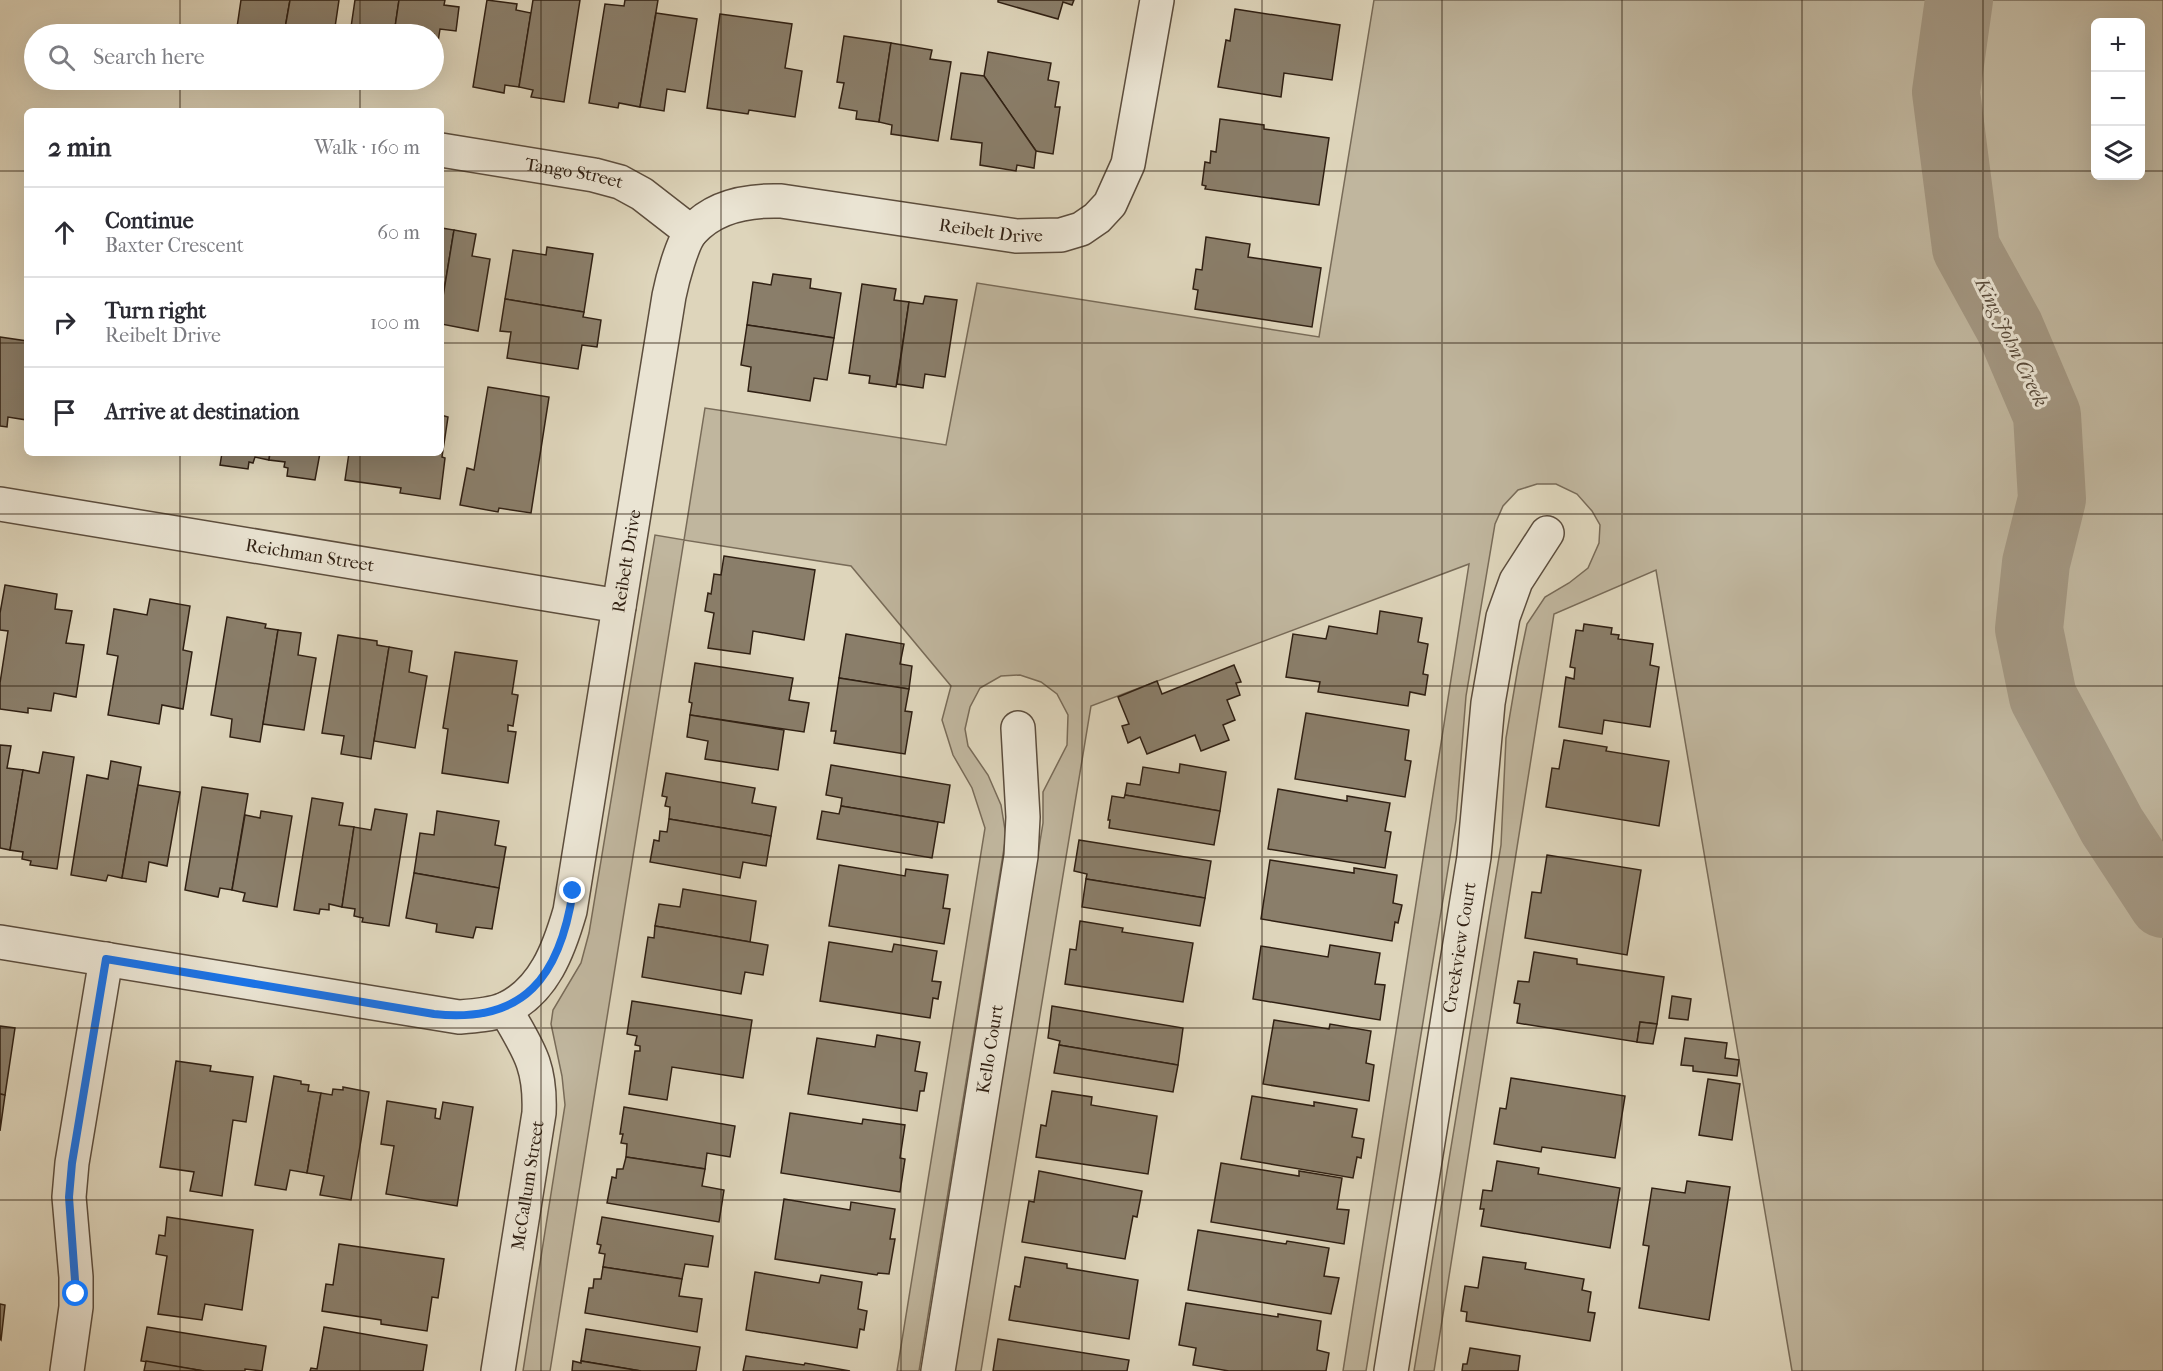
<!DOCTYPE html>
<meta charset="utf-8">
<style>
:root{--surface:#fff;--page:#f2f2f3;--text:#2b2b33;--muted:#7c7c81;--line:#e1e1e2}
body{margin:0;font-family:"IM FELL French Canon",serif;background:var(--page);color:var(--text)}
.controls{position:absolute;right:18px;top:18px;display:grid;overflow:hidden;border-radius:9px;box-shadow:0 6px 24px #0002}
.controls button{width:54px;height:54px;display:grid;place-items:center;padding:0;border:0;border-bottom:2px solid var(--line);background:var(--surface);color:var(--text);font:30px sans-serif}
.stop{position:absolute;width:18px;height:18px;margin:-14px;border:4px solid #1a73e8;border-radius:50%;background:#fff}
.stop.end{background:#1a73e8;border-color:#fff;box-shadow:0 2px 6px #0008}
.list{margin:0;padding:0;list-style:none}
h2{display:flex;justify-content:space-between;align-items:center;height:78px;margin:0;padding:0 24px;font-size:26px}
h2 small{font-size:20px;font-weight:400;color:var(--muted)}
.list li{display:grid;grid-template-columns:39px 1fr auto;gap:18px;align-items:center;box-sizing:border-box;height:90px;padding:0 24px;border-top:2px solid var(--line)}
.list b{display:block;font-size:22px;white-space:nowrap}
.list p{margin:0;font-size:20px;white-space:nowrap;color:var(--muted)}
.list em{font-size:20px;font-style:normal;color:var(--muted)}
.icon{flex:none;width:33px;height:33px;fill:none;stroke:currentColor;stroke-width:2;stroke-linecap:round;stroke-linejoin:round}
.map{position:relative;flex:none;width:2163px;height:1371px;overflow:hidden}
.search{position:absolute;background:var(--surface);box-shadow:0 6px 24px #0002;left:24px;top:24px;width:420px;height:66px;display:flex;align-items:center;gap:15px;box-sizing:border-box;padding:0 21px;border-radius:33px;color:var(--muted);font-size:22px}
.panel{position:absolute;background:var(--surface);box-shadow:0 6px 24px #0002;left:24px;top:108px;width:420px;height:348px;border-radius:9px}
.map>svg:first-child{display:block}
.green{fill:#c0b69e;stroke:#786b58;stroke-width:1.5;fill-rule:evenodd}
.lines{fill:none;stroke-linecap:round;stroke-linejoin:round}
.river{stroke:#a39782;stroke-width:68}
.building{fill:#8a7e6a;stroke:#302013;stroke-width:1.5}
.minor-casing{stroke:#5c4d3d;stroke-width:36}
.minor{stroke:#eae4d3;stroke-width:33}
.route{stroke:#1a73e8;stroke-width:8}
.grid{fill:none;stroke:#302013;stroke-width:1.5;stroke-opacity:0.55}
.labels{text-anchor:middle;stroke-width:6;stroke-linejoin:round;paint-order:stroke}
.street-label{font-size:18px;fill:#302013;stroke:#eae4d3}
.water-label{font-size:20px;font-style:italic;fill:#584a3a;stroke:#eae4d3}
</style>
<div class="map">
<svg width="2163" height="1371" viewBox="0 0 2163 1371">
<rect width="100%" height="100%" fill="#ded5bb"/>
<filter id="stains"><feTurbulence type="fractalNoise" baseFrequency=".00333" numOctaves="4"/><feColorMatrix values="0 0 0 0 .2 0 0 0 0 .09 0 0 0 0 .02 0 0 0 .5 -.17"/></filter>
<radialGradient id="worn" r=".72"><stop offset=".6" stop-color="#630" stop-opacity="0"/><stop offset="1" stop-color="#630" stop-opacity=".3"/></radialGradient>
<!-- green -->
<path class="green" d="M1374 0H2163V1371H1792L1656 570 1554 614 1434 1371H1414L1501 845 1506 738 1518 667 1527 624 1545 597 1569 583 1588 568 1599 543 1600 525 1592 511 1577 494 1556 484H1537L1518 490 1503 506 1495 524 1466 696 1456 820 1366 1371H1343L1469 564 1091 706 981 1371H954L1043 823V792L1067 745 1068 715 1057 694 1041 682 1020 675 1001 676 980 688 970 707 965 729 968 746 988 775 1001 805 1006 836 919 1371H897L985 828 972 788 953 755 942 720 951 686 851 566 684 540 550 1371H523L565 1105 562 1076 551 1024 553 1010 581 963 589 933 655 535 684 540 705 408 946 445 977 283 1319 337ZM2096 22H2140V176H2096Z"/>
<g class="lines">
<!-- river -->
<polyline class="river" points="1959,0 1946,92 1966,248 2010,328 2047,415 2052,499 2036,563 2029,629 2043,697 2112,826 2163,904"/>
</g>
<!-- building -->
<g class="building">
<polygon points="241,0 290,0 284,34 236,34"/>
<polygon points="290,0 339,0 334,34 284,34"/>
<polygon points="355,0 399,0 394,34 350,34"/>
<polygon points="399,0 445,0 444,5 459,7 456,31 440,29 435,62 434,61 434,34 394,34"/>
<polygon points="487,0 517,4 516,10 531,13 519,87 505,85 504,93 473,87"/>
<polygon points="533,0 580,0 564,102 531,97 533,90 519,87"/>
<polygon points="625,0 658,0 640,107 619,103 618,108 589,103 605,4 624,6"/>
<polygon points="998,0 1074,0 1072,5 1063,2 1058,19 998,2"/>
<polygon points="1235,9 1340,25 1332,80 1284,73 1281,97 1218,87 1226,40 1230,41"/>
<polygon points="656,13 697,19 685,92 667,89 664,111 640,107"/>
<polygon points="720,14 792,24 785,68 802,71 795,117 749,110 748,114 707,108"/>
<polygon points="844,36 891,43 879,122 856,119 857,111 839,108 844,83 837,82"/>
<polygon points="891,43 932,50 930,59 951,62 938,141 891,134 892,125 879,122"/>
<polygon points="988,52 1051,63 1048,80 1059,82 1055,107 1060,107 1053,154 1036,151 984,76"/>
<polygon points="961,73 984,76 1036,151 1034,168 1017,165 1016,171 980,165 982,143 951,139"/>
<polygon points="1220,119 1264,125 1264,129 1329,138 1319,205 1205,189 1206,186 1202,185 1205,162 1210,163 1211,151 1216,152"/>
<polygon points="441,223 442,228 454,230 441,309"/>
<polygon points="454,230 476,234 472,256 490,259 478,331 441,324 441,309"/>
<polygon points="1206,237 1250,244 1248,257 1321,268 1312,327 1195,309 1198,290 1193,289 1196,269 1202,270"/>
<polygon points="547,247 593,254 584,312 505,299 513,250 546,255"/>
<polygon points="773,274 811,279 810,288 841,293 834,338 747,325 753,282 771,285"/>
<polygon points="862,284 896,289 894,300 909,302 896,387 869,383 870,376 849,373"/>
<polygon points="925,296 957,300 945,377 925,374 923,388 897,384 909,302 923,304"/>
<polygon points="505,299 584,312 583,317 601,320 597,347 582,345 578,369 507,358 511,332 500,331"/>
<polygon points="747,325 834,338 827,380 814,378 810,401 748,391 751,367 741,365"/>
<polygon points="0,337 27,341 27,420 8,417 7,427 0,426"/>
<polygon points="488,387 549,397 531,513 499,508 498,512 460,505 467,468 474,470"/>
<polygon points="441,415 448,417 442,457 445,458 440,499 400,493 401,488 345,480 349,453 441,453"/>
<polygon points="222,453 270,453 269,460 255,457 253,463 249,462 248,469 220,465"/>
<polygon points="270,453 320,453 315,480 287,476 288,468 284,467 285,462 269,460"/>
<polygon points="724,556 815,570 804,640 753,631 750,654 708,648 714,613 705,611 708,593 711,594 714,574 721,575"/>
<polygon points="5,585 57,594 55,609 72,611 66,643 84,645 76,697 54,693 51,711 28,708 28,713 0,709 0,683 8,631 0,630 0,613"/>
<polygon points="150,599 190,606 183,650 192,652 183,709 162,705 159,724 108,715 118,656 107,654 114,609 147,615"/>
<polygon points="1380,611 1422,618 1418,642 1428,644 1423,674 1428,675 1425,695 1410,692 1408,706 1318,692 1320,682 1286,677 1293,634 1326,639 1329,626 1377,634"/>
<polygon points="227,617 266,624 265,628 278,630 260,742 230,737 232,719 211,715"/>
<polygon points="1584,624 1612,628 1611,634 1619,635 1618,639 1653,644 1650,665 1659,667 1650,727 1604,720 1602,734 1559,727 1566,677 1574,679 1575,668 1570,667 1576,630 1583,631"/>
<polygon points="278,630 301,633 298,655 316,658 304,730 263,724"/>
<polygon points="846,634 904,644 900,664 912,666 909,689 839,678"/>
<polygon points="338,635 377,641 377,645 389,647 371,759 341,754 344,736 322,733"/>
<polygon points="389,647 412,651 409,672 427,676 415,748 374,741"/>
<polygon points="455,652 517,661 512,694 518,695 513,726 508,725 508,731 516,732 508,783 442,773 448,729 443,728"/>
<polygon points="695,663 793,678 789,700 809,703 804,732 690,715 692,703 689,702"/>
<polygon points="1234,665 1241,682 1236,683 1240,695 1227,700 1235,720 1223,725 1229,740 1201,751 1195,735 1147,754 1140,737 1128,743 1122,726 1129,724 1118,697 1157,681 1162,694"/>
<polygon points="839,678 909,689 905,711 912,712 905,754 834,743 836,731 831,731"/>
<polygon points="1306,713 1409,730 1405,760 1411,761 1405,797 1295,779"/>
<polygon points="690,715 784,730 778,770 705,759 708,741 687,737"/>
<polygon points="1564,740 1607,747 1606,751 1669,761 1659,826 1546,807 1552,768 1559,769"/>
<polygon points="0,745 11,746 7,768 23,770 10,850 0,848"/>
<polygon points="43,752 74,757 57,869 30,865 31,861 22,859 23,852 10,850 23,770 39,773"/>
<polygon points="111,761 141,767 122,878 108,875 106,881 71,875 87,775 108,779"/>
<polygon points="1180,764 1226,772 1220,811 1125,795 1127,783 1140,785 1143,767 1179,773"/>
<polygon points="831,765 950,785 944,823 841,806 842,798 826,795"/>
<polygon points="666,773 755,788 752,803 776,807 771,836 669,819 670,807 665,806 667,797 662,796"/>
<polygon points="138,785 180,792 167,866 149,862 146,882 122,878"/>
<polygon points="202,787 248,794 232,890 220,888 218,897 185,890"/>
<polygon points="1278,789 1347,801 1347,796 1390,803 1385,831 1391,832 1385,868 1268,849"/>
<polygon points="1125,795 1220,811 1214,845 1109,828 1110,820 1108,820 1112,796 1124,798"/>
<polygon points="312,798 343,803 339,825 354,827 342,907 329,904 329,910 320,909 319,914 294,910"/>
<polygon points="841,806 938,822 932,858 817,839 822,811 839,814"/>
<polygon points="375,809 407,814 389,926 362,922 363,918 354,916 355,909 342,907 354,827 371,830"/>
<polygon points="261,811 292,816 277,907 243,901 245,893 232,890 245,815 260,818"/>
<polygon points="437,811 499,821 495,845 506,847 499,888 414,873 420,833 434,835"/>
<polygon points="669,819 771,836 766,866 743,862 740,878 650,862 654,840 659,841 660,831 667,832"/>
<polygon points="1079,840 1211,861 1205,898 1086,879 1087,874 1074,871"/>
<polygon points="1547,855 1641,870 1627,955 1525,938 1532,892 1541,893"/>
<polygon points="1270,860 1354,873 1354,868 1397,875 1393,903 1402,905 1398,923 1395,922 1392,941 1261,919"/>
<polygon points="839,865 905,876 906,869 948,875 943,908 950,909 944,944 829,926"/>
<polygon points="414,873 499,888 492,929 476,927 473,938 436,932 437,924 406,918"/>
<polygon points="1086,879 1205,898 1200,926 1082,907"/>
<polygon points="683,889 756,901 750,942 655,926 659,904 680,907"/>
<polygon points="1080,921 1123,928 1122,932 1193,943 1183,1002 1065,984 1070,949 1076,950"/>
<polygon points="655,926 768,945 763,975 745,972 741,994 642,977 648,937 654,938"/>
<polygon points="829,942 892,952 894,944 937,951 932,981 941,982 938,999 933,998 930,1018 820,1001"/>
<polygon points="1330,945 1380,953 1375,984 1385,985 1380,1020 1253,999 1261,946 1328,957"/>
<polygon points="1534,952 1577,959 1577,964 1664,977 1657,1024 1640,1022 1637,1042 1517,1023 1520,1004 1514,1003 1518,981 1529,982"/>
<polygon points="1672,996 1691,999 1688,1020 1669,1018"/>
<polygon points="632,1001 752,1020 743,1078 672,1067 667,1100 629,1094 635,1051 640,1051 640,1046 635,1045 637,1036 627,1034"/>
<polygon points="1052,1006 1183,1028 1178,1065 1059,1045 1060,1041 1048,1038"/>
<polygon points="1274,1020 1329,1029 1330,1024 1371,1031 1366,1063 1374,1065 1369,1101 1263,1084"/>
<polygon points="1640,1022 1657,1024 1653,1044 1637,1042"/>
<polygon points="0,1026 15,1028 5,1095 0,1094"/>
<polygon points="877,1035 920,1042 915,1071 927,1073 924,1091 920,1091 917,1111 808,1094 817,1038 875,1047"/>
<polygon points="1685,1038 1727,1043 1725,1058 1739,1060 1737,1076 1693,1071 1693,1066 1681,1065"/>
<polygon points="1059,1045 1178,1065 1173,1092 1054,1073"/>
<polygon points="176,1061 211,1066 210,1071 253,1077 246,1122 233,1120 222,1196 190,1191 194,1172 160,1167"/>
<polygon points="274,1076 301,1081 301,1084 309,1085 308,1091 321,1093 307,1173 290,1170 286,1190 255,1185"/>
<polygon points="1511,1078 1625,1096 1615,1158 1542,1147 1541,1152 1494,1144 1500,1108 1506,1109"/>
<polygon points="1708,1079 1740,1084 1732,1140 1699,1135"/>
<polygon points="343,1087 369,1092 351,1200 320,1195 324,1176 307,1173 321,1093 332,1095 333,1089 343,1090"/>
<polygon points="1052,1091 1092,1097 1091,1105 1157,1116 1148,1174 1036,1157 1041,1125 1046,1126"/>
<polygon points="0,1094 5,1095 0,1131"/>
<polygon points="1252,1096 1314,1106 1314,1102 1357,1109 1352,1137 1364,1139 1361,1158 1357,1157 1353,1178 1241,1159"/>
<polygon points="387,1101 436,1109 435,1118 440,1119 443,1102 473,1107 457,1206 386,1194 394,1146 381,1144"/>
<polygon points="624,1107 735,1126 730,1157 707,1153 705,1169 626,1157 627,1144 621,1143 623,1134 620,1134"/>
<polygon points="790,1113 862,1124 863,1119 905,1125 900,1158 905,1159 900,1192 781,1173"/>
<polygon points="626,1157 705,1169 702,1186 724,1190 719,1222 607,1203 612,1177 616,1178 617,1169 623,1169"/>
<polygon points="1497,1161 1539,1168 1538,1174 1620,1188 1610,1248 1481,1226 1484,1209 1480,1209 1483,1190 1492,1191"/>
<polygon points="1221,1163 1299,1176 1299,1171 1342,1178 1337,1209 1349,1210 1344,1244 1211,1222"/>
<polygon points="1039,1171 1142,1191 1137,1217 1133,1216 1125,1259 1022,1242 1029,1201 1034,1202"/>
<polygon points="1687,1181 1730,1187 1709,1320 1639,1308 1649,1246 1643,1245 1652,1188 1685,1193"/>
<polygon points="784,1199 850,1210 851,1202 895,1209 890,1239 895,1239 889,1274 878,1273 877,1275 775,1259"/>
<polygon points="167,1217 253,1230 242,1310 205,1304 202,1320 158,1314 167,1256 156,1254 159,1235 165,1236"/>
<polygon points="602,1217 713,1236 708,1267 685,1264 682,1279 603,1267 605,1254 599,1253 601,1245 597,1244"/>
<polygon points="1198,1230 1286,1244 1287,1241 1329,1248 1324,1276 1339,1278 1331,1314 1188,1290"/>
<polygon points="339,1244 444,1259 438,1298 432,1297 427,1331 381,1324 381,1320 322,1311 326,1284 333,1285"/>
<polygon points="1025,1257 1067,1264 1067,1268 1138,1280 1129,1339 1009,1320 1015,1286 1020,1287"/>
<polygon points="1483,1257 1526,1263 1525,1269 1584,1279 1582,1290 1591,1292 1588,1312 1595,1313 1590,1341 1466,1321 1467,1312 1461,1311 1465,1286 1478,1288"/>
<polygon points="603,1267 682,1279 679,1296 702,1299 697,1332 585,1313 589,1288 593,1288 594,1279 601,1279"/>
<polygon points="755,1272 819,1283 821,1275 862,1282 858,1309 867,1311 864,1330 860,1329 857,1348 746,1330"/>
<polygon points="1186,1303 1278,1317 1278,1314 1321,1321 1317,1350 1329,1353 1326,1371 1229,1371 1193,1365 1196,1348 1179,1345"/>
<polygon points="0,1304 5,1305 1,1340 0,1339"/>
<polygon points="147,1327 266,1346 262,1371 245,1369 245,1371 204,1371 141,1361"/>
<polygon points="324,1327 427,1345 423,1371 310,1371 311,1368 317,1369"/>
<polygon points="586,1329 700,1347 696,1371 641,1371 581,1361"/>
<polygon points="998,1339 1129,1360 1127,1371 993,1371"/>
<polygon points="1470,1348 1520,1356 1518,1371 1462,1371 1463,1364 1467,1364"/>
<polygon points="746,1356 804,1365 805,1363 850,1371 743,1371"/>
<polygon points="146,1361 204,1371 144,1371"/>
<polygon points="573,1361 581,1363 581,1361 641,1371 572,1371"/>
</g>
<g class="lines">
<defs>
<g id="minor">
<path id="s1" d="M441 150 594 175 620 182 642 194 691 232"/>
<path id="s2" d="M0 504 619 606"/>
<path id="s3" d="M0 942 459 1017C474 1016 491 1015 505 1009 544 991 559 949 570 911L669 296C672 281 682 242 692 231 715 205 749 200 781 201L1016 236 1061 235 1081 229 1097 218 1110 204 1128 164 1157 0"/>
<polyline points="67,1371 76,1307 76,1277 69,1197 72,1163 106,959"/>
<path id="s4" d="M498 1371 539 1113C541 1065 528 1049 505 1009"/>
<path id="s5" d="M938 1371 1021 856 1023 817 1018 728"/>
<path id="s6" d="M1391 1371 1474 857 1488 703 1503 617 1516 581 1547 533"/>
</g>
</defs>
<!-- minor casing -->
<use href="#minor" class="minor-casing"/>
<!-- minor -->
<use href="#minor" class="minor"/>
</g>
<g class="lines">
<!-- route -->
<path class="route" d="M76 1294 69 1197 72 1163 106 959 434 1014C525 1024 560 976 573 891"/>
</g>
<!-- grid -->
<path class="grid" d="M180 0V34M360 0V34M541 0V1371M721 0V1371M901 0V1371M1082 0V1371M1262 0V1371M1442 0V1371M1622 0V1371M1802 0V1371M1983 0V1371M180 80V111M360 80V111M0 171H27M441 171H2096M2140 171H2163M0 343H27M441 343H2163M180 453V1371M360 453V1371M0 514H2163M0 686H2163M0 857H2163M0 1028H2163M0 1200H2163"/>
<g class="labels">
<!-- street labels -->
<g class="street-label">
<text dy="6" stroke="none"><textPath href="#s1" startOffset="135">Tango Street</textPath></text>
<text dy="6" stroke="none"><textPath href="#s3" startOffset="1635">Reibelt Drive</textPath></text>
<text dy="6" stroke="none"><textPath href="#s2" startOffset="314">Reichman Street</textPath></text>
<text dy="6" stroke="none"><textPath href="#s3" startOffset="988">Reibelt Drive</textPath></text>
<text dy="6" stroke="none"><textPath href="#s6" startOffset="429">Creekview Court</textPath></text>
<text dy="6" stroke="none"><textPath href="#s5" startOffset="326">Kello Court</textPath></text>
<text dy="6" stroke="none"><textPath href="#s4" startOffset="188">McCallum Street</textPath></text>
</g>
<!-- water labels -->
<g class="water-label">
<text transform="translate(2012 342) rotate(64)" y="7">King John Creek</text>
</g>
</g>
<rect width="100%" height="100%" filter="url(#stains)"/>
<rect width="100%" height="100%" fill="url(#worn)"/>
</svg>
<div class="controls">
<button>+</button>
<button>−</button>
<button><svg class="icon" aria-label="layers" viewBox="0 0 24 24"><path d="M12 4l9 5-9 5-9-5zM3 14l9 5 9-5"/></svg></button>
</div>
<div class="stop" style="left:76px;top:1294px"></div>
<div class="stop end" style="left:573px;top:891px"></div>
<div class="search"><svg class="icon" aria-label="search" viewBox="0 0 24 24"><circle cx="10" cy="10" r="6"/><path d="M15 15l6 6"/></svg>Search here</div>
<section class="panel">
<h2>2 min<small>Walk · 160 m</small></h2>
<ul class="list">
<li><svg class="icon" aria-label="ahead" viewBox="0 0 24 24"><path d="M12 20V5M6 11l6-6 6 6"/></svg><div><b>Continue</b><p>Baxter Crescent</p></div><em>60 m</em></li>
<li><svg class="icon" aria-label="right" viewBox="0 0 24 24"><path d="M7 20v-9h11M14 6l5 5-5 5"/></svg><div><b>Turn right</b><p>Reibelt Drive</p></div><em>100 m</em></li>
<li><svg class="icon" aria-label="arrive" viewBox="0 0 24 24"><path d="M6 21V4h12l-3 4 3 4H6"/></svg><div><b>Arrive at destination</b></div></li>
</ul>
</section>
</div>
